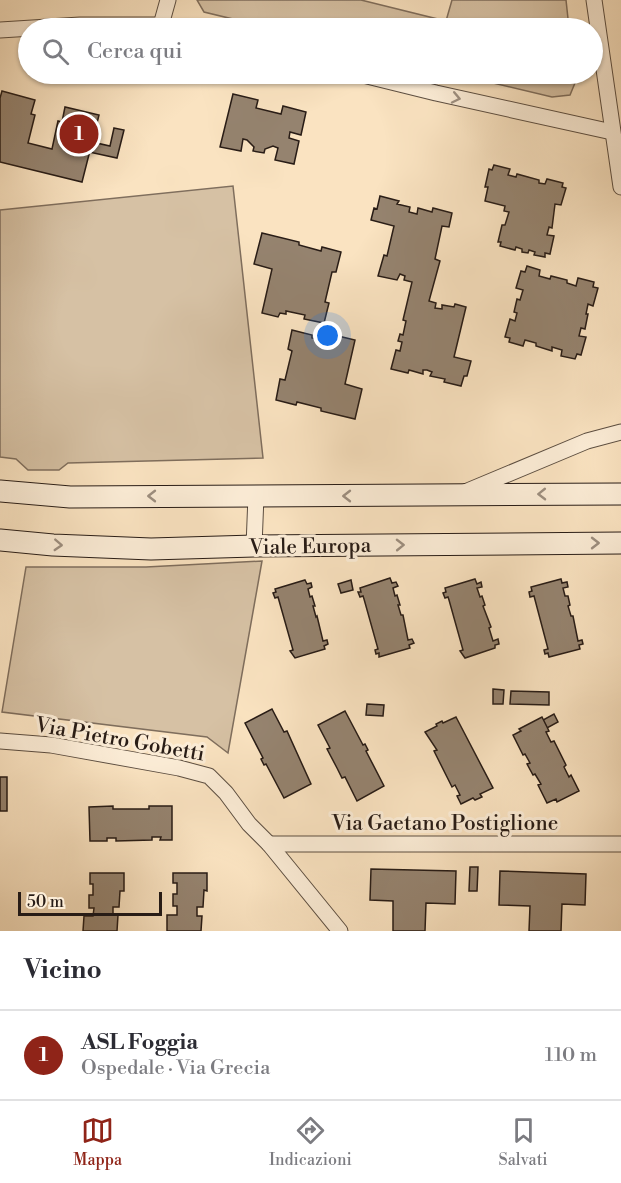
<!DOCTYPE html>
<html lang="it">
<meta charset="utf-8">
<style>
:root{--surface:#fff;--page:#f2f2f3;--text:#2b2b33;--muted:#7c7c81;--line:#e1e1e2;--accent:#8f2418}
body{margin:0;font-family:"Libre Bodoni",serif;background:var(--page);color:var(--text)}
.scale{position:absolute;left:18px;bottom:15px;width:144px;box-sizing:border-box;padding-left:6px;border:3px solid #281c16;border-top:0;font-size:16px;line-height:21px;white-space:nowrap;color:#281c16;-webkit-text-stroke:4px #fcedd7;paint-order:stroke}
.you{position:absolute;left:328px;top:336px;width:21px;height:21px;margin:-15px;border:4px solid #fff;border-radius:50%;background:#1a73e8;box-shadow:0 0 0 9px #1a73e833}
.badge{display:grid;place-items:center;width:39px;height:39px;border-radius:50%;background:var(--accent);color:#fff;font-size:20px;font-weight:700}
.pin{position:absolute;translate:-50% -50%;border:3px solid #fff;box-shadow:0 2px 6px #0006}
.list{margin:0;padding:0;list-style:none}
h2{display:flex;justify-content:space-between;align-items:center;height:78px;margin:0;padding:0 24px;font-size:26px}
h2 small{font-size:20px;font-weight:400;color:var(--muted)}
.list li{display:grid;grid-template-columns:39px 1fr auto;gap:18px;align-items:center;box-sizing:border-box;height:90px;padding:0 24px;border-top:2px solid var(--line)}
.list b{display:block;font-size:22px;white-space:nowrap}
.list p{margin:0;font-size:20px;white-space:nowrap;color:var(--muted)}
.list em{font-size:20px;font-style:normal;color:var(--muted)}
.icon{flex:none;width:33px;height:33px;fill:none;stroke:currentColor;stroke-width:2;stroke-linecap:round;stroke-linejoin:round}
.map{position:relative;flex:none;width:621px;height:931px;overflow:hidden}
.search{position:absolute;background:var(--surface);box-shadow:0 2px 4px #0004;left:18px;right:18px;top:18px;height:66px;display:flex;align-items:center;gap:15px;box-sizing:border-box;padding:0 21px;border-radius:33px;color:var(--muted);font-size:22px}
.sheet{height:168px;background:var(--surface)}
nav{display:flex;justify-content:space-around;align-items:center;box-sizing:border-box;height:84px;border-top:2px solid var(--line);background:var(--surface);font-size:16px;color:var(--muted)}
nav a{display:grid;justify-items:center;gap:3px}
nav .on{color:var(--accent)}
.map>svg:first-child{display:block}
.green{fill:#d6c1a4;stroke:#7f6e5d;stroke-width:1.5}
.building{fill:#95836f;stroke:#281c16;stroke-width:1.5}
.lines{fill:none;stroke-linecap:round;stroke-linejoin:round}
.street-casing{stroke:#5c4e41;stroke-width:17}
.secondary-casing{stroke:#281c16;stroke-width:23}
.street{stroke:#fcedd7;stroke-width:15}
.secondary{stroke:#fcedd7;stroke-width:21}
.oneway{stroke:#9d8f80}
.labels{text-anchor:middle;stroke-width:6;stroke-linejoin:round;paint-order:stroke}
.street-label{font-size:21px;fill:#281c16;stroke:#fcedd7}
</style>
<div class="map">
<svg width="621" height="931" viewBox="0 0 621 931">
<rect width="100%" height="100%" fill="#fae3c1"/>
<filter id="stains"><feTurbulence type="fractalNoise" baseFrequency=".00333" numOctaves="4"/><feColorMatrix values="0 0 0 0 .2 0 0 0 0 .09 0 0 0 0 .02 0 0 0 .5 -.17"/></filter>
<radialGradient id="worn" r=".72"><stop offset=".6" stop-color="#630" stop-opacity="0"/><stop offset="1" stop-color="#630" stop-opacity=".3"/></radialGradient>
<!-- green -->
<g class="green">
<polygon points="197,0 361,0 446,21 452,0 566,0 569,28 270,28 204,12"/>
<polygon points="455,74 574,74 575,83 570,95 552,97"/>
<polygon points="233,186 263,458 68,463 59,470 28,470 16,459 0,457 0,210"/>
<polygon points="262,561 228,753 207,737 2,712 26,567 146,567"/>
</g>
<!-- building -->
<g class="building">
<polygon points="2,91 35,100 31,114 35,115 28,143 52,149 58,121 62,122 65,107 99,115 82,182 0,162 0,98"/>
<polygon points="233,94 258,100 256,108 281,114 283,106 306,112 301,135 290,132 289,138 299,141 294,164 275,160 278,148 273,146 265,149 264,153 253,151 254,147 247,140 243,139 241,151 220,147"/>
<polygon points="114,128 124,130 117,158 89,152 92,142 110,146"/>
<polygon points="494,165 510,169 508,175 516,177 517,174 539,180 539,183 545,184 547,179 563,183 562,187 566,188 561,205 555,204 552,228 549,227 547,235 554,236 550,254 545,253 545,257 534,255 535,252 529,250 528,253 522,252 522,249 516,247 515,250 500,246 501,242 498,242 502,225 505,225 509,212 504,211 505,206 485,201 488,187 485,187 489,169 492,170"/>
<polygon points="380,196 399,201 397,204 410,207 409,212 417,214 418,208 432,212 433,208 452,213 449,227 442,226 435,259 440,261 429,301 436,303 435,308 442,309 442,305 454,307 455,304 466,307 454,357 471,361 467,376 464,376 461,386 444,382 445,379 430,376 432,372 427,370 423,370 423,374 409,370 408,373 391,369 396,350 400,351 402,342 398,341 400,334 403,335 406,321 403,320 412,282 404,280 405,276 400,274 397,280 378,276 384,255 387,256 394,226 371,220 374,208 377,209"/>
<polygon points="262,233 299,242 299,245 321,251 322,247 341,252 336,272 332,272 325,302 329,303 324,323 304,319 305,315 286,311 286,314 280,313 278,317 262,313 272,269 254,264"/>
<polygon points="527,266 540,270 539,276 550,279 551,276 567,280 567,283 576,286 578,278 594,282 593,287 598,288 593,306 588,304 586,314 588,314 585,329 581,328 579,336 586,337 581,355 577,354 575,359 561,356 562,350 552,347 552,351 536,346 536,343 525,340 523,346 509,342 510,338 505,337 510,319 515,321 517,313 514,312 517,299 520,300 523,290 516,288 521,271 525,272"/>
<polygon points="292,330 312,335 312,338 330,342 331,339 337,340 338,336 355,340 345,384 362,389 355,419 321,411 321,408 297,402 296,405 276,400 280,379 285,380 292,351 288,349"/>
<polygon points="390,578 392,583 396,582 398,586 393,588 395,596 397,595 400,605 398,605 401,615 403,615 408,640 412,639 414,643 409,645 410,648 379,657 379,653 376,654 375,650 378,649 364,599 363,596 360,597 358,592 361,592 360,588"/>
<polygon points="475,579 477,584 481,582 482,587 477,588 480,597 482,596 485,605 483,606 491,627 489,628 493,641 498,639 499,644 495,645 495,648 465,658 460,651 463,650 449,600 448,597 445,598 443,593 446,592 445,588"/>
<polygon points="561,579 562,583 567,582 568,587 563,588 565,596 568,596 570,605 568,606 571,616 573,616 578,641 582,640 583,644 579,645 580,649 549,657 548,653 545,654 544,650 548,649 534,596 530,597 529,592 532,591 531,587"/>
<polygon points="305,580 307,584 311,583 312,587 308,589 310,597 312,596 315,606 313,606 316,617 317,616 323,641 327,640 328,644 324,646 325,649 295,658 290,651 293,650 278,597 275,598 273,593 276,592 275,589"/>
<polygon points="351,580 353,590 341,593 338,584"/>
<polygon points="493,689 504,690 503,704 493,704"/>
<polygon points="511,691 549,692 549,705 510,704"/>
<polygon points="367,704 384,705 383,716 366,715"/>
<polygon points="272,709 284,732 287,731 311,784 284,798 266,764 264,765 261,759 263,758 245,723"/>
<polygon points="345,711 363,745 365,744 368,750 366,751 384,786 357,801 345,777 342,778 337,768 327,749 330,748 318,725"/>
<polygon points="554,714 558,722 547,728 543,720"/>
<polygon points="456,717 493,788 480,794 482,797 475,800 473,798 461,804 457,796 460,795 455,785 452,787 434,751 437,750 425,732 437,726 436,724 442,721 443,723"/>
<polygon points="542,717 549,731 546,732 551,742 554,741 566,765 564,767 569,777 571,775 579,791 557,802 556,799 547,803 538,785 541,784 535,774 533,775 527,764 530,763 525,754 523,755 513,735 521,731 519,729"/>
<rect x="0" y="777" width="7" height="34"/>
<polygon points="113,806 113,809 149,809 149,806 172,806 172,840 160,840 161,837 152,837 152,840 116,841 116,838 107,838 107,841 90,841 89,807"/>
<polygon points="470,867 478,867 477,891 469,891"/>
<polygon points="371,869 456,871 455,904 426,903 425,931 393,931 393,901 370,900"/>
<polygon points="500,871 586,874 585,905 562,904 561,931 529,931 530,906 499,905"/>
<polygon points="90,873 124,873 124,891 120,891 119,907 113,907 113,915 118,915 117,931 83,931 84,916 93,916 94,908 89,908 89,895 93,895 93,884 90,884"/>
<polygon points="173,873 207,873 207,891 204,890 203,907 197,907 197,916 202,916 201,931 167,931 167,915 177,915 177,906 173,906 173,894 177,894 177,883 173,883"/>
</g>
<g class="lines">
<defs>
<g id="street">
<polyline points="594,0 621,187"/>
<polyline points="161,25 168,0"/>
<polyline points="0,30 80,25 161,25 175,28"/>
<polyline points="359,74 436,93 612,132"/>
<polyline points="465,492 587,441 621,432"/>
<polyline points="254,546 256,496"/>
<polyline points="0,741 51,745 179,768 209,776 226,793 249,824 269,844 340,931"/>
<polyline points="269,844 621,844"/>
</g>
<g id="secondary">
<polyline points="0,491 70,497 621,494"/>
<polyline points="0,540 53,545 151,549 254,546 621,543"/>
</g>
</defs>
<!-- street casing -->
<use href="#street" class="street-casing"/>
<!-- secondary casing -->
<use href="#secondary" class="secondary-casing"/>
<!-- street -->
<use href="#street" class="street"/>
<!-- secondary -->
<use href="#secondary" class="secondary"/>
</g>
<!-- one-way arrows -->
<defs><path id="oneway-chevron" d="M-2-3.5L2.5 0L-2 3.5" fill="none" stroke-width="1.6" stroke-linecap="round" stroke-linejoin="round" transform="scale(1.5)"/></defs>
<g class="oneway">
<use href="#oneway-chevron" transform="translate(456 98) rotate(12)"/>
<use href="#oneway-chevron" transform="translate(542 494) rotate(179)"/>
<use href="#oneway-chevron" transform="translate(152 496) rotate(180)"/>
<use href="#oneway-chevron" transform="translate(347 496) rotate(180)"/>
<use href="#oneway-chevron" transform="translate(595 543)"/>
<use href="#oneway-chevron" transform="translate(58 545) rotate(3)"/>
<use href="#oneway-chevron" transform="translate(400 545) rotate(-1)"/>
</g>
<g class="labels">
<!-- street labels -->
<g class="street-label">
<text transform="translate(310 546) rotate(-1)" y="7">Viale Europa</text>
<text transform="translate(120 739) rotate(10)" y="7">Via Pietro Gobetti</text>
<text x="445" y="830">Via Gaetano Postiglione</text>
</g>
</g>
<rect width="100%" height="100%" filter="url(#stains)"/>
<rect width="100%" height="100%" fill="url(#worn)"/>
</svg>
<div class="scale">50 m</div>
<div class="you"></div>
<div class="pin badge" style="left:79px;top:134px">1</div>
<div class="search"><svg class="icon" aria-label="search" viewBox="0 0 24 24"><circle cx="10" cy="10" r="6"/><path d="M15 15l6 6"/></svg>Cerca qui</div>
</div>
<section class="sheet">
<h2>Vicino<small></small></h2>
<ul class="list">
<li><span class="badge">1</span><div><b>ASL Foggia</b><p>Ospedale · Via Grecia</p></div><em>110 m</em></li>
</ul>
</section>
<nav>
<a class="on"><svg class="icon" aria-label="map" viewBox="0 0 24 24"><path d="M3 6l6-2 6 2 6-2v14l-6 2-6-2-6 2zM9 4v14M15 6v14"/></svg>Mappa</a>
<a><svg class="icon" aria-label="directions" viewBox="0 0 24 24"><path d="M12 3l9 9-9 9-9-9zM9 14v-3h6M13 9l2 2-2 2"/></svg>Indicazioni</a>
<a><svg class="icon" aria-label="saved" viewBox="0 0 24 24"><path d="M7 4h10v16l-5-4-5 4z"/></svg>Salvati</a>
</nav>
